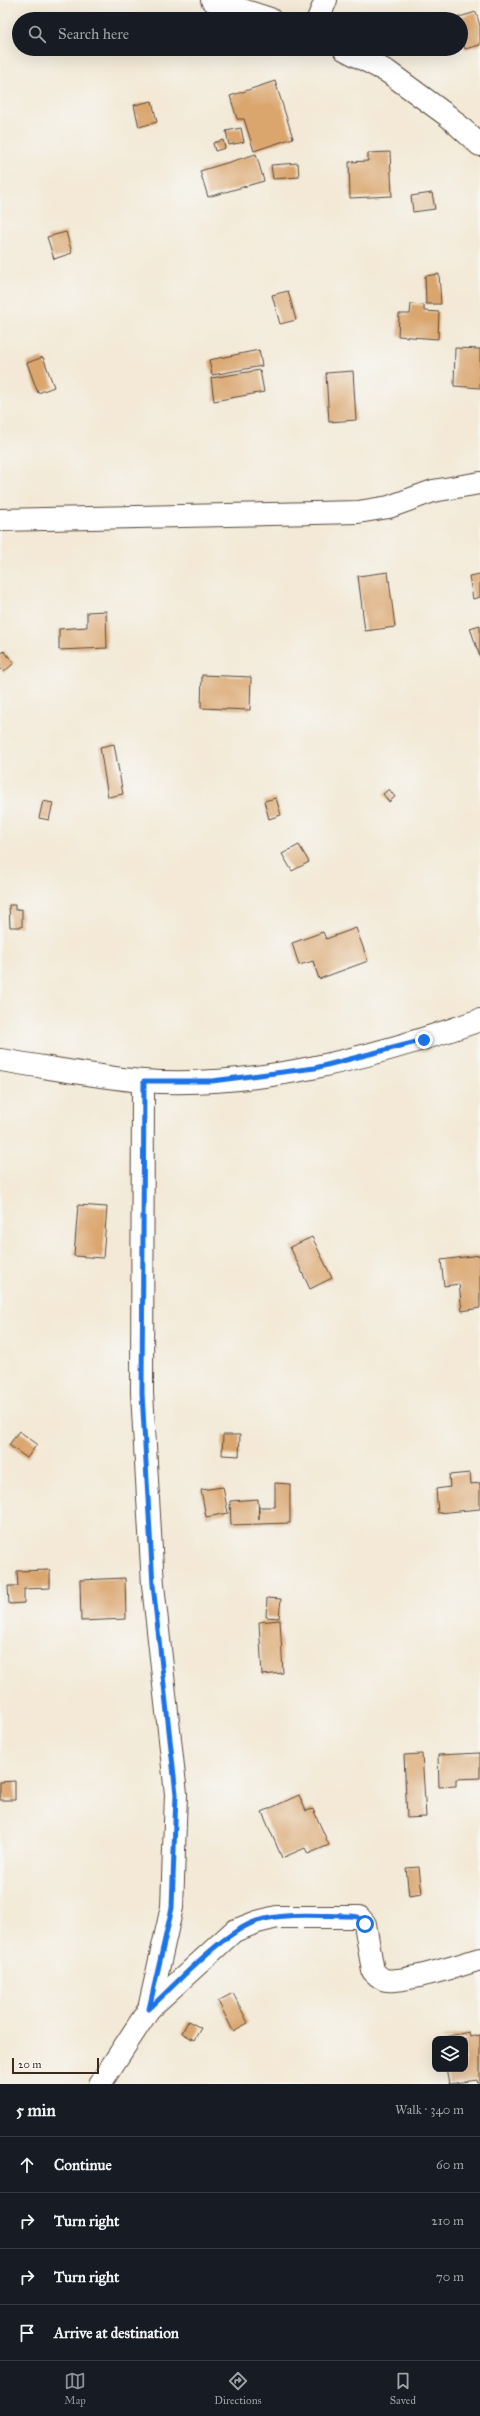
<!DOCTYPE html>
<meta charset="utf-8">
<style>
:root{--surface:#171b24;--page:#242831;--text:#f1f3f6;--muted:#9ea1a6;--line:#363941;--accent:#8c9099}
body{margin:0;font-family:"IM FELL Great Primer",serif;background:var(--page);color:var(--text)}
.controls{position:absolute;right:12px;bottom:12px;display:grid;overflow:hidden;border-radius:8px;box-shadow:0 4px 16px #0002}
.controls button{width:36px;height:36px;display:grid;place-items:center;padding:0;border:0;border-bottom:1px solid var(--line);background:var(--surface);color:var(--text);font:20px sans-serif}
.scale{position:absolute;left:12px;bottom:10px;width:87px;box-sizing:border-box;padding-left:4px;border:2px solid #3b2a1e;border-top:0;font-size:11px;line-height:14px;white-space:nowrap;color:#3b2a1e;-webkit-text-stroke:3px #f6f6f2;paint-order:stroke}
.stop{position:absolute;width:12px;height:12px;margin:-9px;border:3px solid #1a73e8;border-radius:50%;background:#fff}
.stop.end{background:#1a73e8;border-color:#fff;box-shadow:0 1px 4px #0008}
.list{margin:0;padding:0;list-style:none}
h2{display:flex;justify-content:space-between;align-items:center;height:52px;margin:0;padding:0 16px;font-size:17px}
h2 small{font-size:13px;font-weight:400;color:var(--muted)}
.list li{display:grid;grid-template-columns:26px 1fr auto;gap:12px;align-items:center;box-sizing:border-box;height:56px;padding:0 16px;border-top:1px solid var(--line)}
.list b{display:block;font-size:15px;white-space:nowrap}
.list em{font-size:13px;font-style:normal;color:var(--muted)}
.icon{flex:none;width:22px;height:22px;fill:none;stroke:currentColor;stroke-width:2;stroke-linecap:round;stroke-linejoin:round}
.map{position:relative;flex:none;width:480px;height:2084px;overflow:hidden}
.search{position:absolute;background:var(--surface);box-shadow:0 4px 16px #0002;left:12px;right:12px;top:12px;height:44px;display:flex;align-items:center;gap:10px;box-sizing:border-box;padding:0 14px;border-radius:22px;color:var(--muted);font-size:15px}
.sheet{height:276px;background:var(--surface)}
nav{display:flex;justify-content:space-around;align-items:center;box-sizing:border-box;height:56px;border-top:1px solid var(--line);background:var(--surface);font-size:11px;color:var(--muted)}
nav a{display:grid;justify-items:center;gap:2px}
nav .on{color:var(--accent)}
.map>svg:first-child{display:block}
.building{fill:#daa66e}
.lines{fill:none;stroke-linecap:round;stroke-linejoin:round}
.minor-casing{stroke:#57473a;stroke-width:24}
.minor{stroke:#fff;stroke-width:22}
.route{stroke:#1a73e8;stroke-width:5}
</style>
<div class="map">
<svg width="480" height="2084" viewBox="0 0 480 2084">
<rect width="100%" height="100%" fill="#f6f6f2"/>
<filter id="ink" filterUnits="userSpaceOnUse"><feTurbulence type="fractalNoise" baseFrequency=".025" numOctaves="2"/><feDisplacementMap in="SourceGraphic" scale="8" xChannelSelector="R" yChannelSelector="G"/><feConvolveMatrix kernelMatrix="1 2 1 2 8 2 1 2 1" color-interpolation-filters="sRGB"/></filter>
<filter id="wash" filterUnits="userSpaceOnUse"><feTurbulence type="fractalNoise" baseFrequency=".012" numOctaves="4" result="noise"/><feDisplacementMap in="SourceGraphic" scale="16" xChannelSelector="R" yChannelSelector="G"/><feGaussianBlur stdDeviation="0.9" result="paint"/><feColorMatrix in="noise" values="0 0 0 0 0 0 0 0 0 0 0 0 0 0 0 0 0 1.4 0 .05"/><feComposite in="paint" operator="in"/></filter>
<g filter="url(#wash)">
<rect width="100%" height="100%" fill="#f3e9d6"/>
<g id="blocks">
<!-- building -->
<g class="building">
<polygon points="476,12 480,26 480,45 465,49 461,35 461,19 456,18"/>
<polygon points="275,81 293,138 254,151 244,119 237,119 230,96"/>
<polygon points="152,101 157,122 139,127 134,105"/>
<polygon points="241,128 244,142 229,145 226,131"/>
<polygon points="223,140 225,148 215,151 213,143"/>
<polygon points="390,152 392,196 350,198 349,162 368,161 368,153"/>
<polygon points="256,154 264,181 208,197 200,171"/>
<polygon points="298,163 299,177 273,179 271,165"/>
<polygon points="432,193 435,209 413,212 411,196"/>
<polygon points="66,232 72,253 54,259 47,237"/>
<polygon points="439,274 441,304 426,304 425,276"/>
<polygon points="288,291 296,320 280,324 272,295"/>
<polygon points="411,304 424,305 424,311 439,312 438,339 398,336 399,314 410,314"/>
<polygon points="455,348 480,349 480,388 454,386"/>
<polygon points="259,350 262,366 212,375 209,360"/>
<polygon points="43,357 54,387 38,393 27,363"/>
<polygon points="260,370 264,392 214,401 211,378"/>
<polygon points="353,371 356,420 329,422 326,373"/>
<polygon points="388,572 395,627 365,631 358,576"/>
<polygon points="480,574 480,597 473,599 469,576"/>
<polygon points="106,611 107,648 59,650 59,629 87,627 87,612"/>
<polygon points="480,625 480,657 470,628"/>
<polygon points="4,651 14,663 4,672 0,668 0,655"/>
<polygon points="202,675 251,677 250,710 201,708"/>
<polygon points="114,744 123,794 108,797 100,747"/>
<polygon points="389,789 395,797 389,802 383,794"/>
<polygon points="276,798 281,815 269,819 264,801"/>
<polygon points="43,801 53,803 49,820 39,818"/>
<polygon points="299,845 309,862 292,871 282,854"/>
<polygon points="9,905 15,905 15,910 22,909 22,927 10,927"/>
<polygon points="356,928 368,961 319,979 313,961 299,965 292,943 323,932 326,939"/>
<polygon points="78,1205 107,1207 103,1258 74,1256"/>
<polygon points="312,1237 332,1278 310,1289 290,1247"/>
<polygon points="480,1255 480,1308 462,1311 459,1284 444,1286 441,1260"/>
<polygon points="19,1431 37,1444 27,1458 9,1445"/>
<polygon points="223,1435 240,1435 239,1456 222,1455"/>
<polygon points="470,1473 471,1484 480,1483 480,1509 438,1513 436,1489 450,1487 449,1475"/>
<polygon points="275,1483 290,1484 290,1523 231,1525 230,1501 258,1499 259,1520 259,1507 275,1507"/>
<polygon points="223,1487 228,1513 206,1517 201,1490"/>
<polygon points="50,1570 50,1588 24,1589 24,1603 9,1604 8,1586 18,1586 17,1571"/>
<polygon points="125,1578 126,1619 81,1621 80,1580"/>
<polygon points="267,1598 281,1599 279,1618 266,1617"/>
<polygon points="280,1620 283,1673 262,1675 259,1622"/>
<polygon points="480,1753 480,1778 456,1779 456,1786 439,1787 438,1755"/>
<polygon points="422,1754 426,1817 407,1818 404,1755"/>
<polygon points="15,1781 15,1800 0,1800 0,1782"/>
<polygon points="299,1795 306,1811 313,1809 329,1845 308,1854 305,1848 282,1858 262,1812"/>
<polygon points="419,1867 422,1894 409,1896 406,1868"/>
<polygon points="233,1993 248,2023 233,2031 218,2001"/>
<polygon points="188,2021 201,2028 194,2040 182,2033"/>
<polygon points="469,2032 470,2037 480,2035 480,2084 478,2084 477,2080 449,2084 446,2069 465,2069 465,2039 440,2038"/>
</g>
</g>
</g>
<g filter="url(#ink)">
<use href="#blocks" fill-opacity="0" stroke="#57473a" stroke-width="1"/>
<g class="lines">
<defs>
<g id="minor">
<polyline points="212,0 270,19"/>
<polyline points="318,19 326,0"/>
<polyline points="344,49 388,72 448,116 480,145"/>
<polyline points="0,520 358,512 389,507 433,491 480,483"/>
<path d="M0 1060C47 1067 96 1077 143 1081 256 1089 374 1057 480 1020"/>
<polyline points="143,1081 142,1393 153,1585 176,1794 172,1907 149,2009"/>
<path d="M100 2084 149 2009 234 1931 257 1922 277 1917H359L365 1924 373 1971C377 1975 380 1979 386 1980 402 1983 462 1965 480 1959"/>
</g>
</defs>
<!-- minor casing -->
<use href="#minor" class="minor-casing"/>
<!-- minor -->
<use href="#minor" class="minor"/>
</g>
</g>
<g class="lines" filter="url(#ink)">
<!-- route -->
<path class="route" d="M365 1924 358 1917 351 1916C321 1916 286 1912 257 1921 223 1932 177 1983 149 2009L172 1908 176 1794 153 1585 142 1393 144 1081H212L315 1068 424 1040"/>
</g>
</svg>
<div class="controls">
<button><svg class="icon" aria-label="layers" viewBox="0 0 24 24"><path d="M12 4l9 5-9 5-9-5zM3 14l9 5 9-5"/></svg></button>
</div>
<div class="scale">20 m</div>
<div class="stop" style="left:365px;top:1924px"></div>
<div class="stop end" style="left:424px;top:1040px"></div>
<div class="search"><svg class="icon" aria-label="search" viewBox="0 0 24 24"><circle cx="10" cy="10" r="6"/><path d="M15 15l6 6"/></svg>Search here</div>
</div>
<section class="sheet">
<h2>5 min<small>Walk · 340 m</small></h2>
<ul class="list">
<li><svg class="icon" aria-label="ahead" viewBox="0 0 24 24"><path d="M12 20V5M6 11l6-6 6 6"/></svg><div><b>Continue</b></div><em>60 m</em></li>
<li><svg class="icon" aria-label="right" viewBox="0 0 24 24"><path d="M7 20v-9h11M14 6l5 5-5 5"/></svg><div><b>Turn right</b></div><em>210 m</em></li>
<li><svg class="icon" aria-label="right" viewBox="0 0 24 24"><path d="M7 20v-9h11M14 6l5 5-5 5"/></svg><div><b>Turn right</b></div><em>70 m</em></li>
<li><svg class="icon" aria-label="arrive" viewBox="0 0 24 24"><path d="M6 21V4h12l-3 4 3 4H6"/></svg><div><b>Arrive at destination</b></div></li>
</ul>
</section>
<nav>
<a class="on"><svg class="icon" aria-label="map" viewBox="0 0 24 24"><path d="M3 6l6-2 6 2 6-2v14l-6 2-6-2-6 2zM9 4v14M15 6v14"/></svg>Map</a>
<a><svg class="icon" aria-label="directions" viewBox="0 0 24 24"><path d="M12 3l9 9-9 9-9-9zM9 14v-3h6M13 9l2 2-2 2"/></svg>Directions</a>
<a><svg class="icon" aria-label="saved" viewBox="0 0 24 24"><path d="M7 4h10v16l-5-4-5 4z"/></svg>Saved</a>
</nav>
